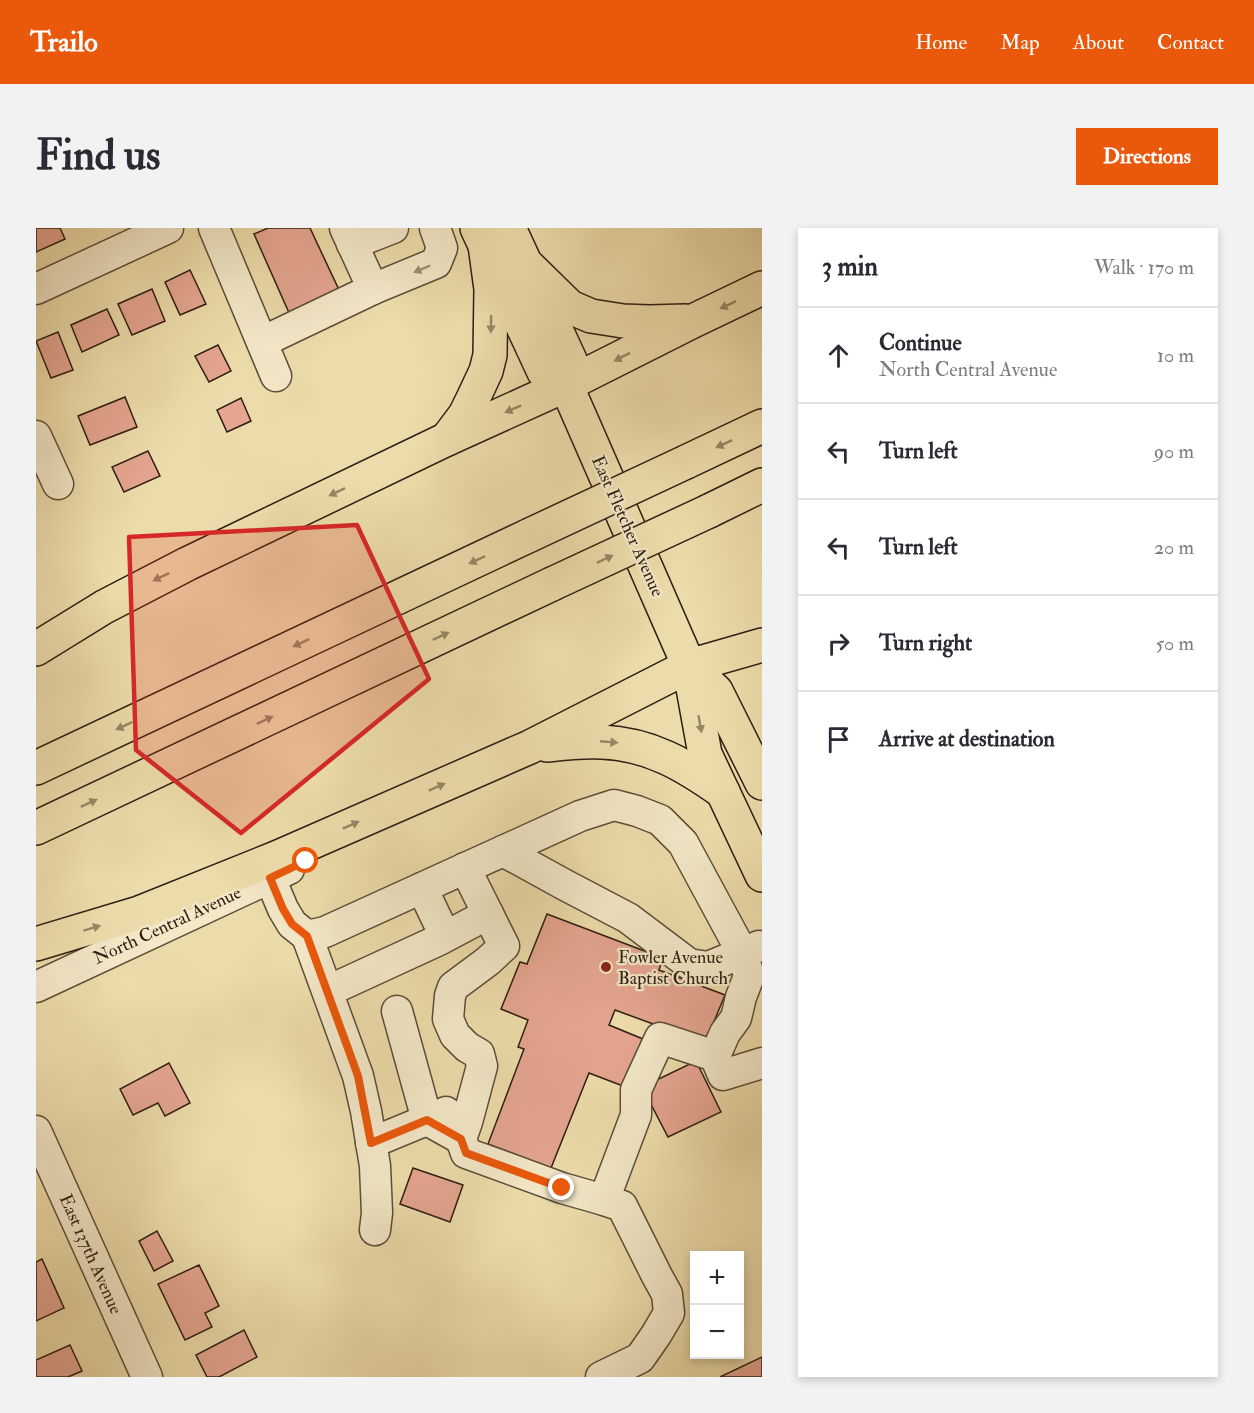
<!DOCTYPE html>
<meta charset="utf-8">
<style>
:root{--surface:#fff;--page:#f2f2f3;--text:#2b2b33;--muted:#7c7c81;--line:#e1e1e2;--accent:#ea580c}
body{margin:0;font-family:"IM FELL Double Pica",serif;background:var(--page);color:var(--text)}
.controls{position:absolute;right:18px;bottom:18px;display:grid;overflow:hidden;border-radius:0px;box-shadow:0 3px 9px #0003}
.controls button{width:54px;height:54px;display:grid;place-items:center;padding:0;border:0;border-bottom:2px solid var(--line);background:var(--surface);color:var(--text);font:30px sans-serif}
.stop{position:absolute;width:18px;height:18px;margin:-14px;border:4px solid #ea580c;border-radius:50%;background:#fff}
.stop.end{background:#ea580c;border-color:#fff;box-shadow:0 2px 6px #0008}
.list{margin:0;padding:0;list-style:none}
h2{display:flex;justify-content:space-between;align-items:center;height:78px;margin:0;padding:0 24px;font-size:26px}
h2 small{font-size:20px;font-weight:400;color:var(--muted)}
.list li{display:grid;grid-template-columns:39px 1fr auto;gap:18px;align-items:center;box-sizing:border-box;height:96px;padding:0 24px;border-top:2px solid var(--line)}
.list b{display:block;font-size:22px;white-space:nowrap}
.list p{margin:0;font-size:20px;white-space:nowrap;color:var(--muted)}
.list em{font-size:20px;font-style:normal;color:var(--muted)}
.icon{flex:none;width:33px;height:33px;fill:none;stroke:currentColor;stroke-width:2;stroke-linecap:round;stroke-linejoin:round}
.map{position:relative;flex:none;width:726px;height:1149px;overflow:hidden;border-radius:0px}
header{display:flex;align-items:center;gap:36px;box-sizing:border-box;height:84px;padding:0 30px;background:var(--accent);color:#fff}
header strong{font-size:28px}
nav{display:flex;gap:33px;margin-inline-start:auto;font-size:21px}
.intro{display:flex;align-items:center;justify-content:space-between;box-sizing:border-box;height:144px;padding:0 36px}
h1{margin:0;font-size:42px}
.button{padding:15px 27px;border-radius:0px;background:var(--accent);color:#fff;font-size:21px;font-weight:700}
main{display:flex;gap:36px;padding:0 36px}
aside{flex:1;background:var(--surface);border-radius:0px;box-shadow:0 3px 9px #0003}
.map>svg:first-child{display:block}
.building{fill:#e5a590;stroke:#2d1d12;stroke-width:1.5}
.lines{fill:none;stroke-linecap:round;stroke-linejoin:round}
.minor-casing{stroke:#5d4d38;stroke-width:33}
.major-casing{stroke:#2d1d12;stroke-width:36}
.highway-casing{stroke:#2d1d12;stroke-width:36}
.minor{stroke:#f3e8c8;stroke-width:30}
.major{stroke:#eddcab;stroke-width:33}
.highway{stroke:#eddcab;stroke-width:33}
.highway-bridge-casing{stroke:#2d1d12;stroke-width:36;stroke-linecap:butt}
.highway-bridge{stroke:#eddcab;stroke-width:33}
.oneway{fill:#9a8d76}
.oneway2{fill:#978666}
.route{stroke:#ea580c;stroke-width:8}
.marked{fill:#d62828;fill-opacity:0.2;stroke:#d62828;stroke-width:4.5;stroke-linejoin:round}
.poi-dot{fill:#8f2418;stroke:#f3e8c8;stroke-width:2}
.labels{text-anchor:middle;stroke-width:4.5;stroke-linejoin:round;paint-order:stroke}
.street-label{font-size:18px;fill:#2d1d12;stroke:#f3e8c8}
.poi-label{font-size:18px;fill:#2d1d12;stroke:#f3e8c8;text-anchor:start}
</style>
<header>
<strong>Trailo</strong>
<nav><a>Home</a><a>Map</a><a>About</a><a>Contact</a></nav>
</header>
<div class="intro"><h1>Find us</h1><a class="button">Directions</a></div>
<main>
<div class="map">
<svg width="726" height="1149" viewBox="0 0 726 1149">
<rect width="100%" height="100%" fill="#eddcab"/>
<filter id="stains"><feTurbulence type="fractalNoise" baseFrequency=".00333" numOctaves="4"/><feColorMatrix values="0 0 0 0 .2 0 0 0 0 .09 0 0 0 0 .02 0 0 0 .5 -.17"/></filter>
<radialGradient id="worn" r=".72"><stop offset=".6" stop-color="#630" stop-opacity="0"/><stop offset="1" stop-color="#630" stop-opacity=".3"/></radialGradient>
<!-- building -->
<g class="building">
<polygon points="0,0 24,0 29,11 0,24"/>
<polygon points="232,0 274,0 304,64 254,87 218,6"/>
<polygon points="154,42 170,76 144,87 129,54"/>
<polygon points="116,61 129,93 96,107 82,76"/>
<polygon points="71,81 83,107 46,124 35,97"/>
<polygon points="22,104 37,142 15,150 0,113"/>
<polygon points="182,117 195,143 173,154 159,128"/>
<polygon points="89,169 101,199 54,217 42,188"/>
<polygon points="205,170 215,193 191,204 181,182"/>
<polygon points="112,223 124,248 88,264 76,239"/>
<polygon points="511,686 627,730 623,742 689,767 669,815 579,782 573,797 607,811 587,858 553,845 515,940 452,916 488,821 482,819 492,792 465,781 484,734 491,736"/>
<polygon points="660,833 685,884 632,909 606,859"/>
<polygon points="133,835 154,875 129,888 122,875 97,887 84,861"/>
<polygon points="377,940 427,957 414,994 364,976"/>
<polygon points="121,1003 137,1033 118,1043 103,1013"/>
<polygon points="6,1031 28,1080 0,1093 0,1034"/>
<polygon points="163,1037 183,1078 169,1085 176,1099 149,1112 122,1056"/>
<polygon points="208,1102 221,1129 183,1149 171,1149 160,1127"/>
<polygon points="34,1117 46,1143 32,1149 0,1149 0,1132"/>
<polygon points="726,1129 726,1149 684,1149"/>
</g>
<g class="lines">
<defs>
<g id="minor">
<polyline points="178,0 240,148"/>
<polyline points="309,0 337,61"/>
<polyline points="316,16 357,0"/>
<polyline points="0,61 132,0"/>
<polyline points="226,114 337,61 400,35 406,20 399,0"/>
<polyline points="0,208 22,256"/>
<polyline points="467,623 529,657 592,690 653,736 672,739 723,718"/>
<polyline points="429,640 452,686"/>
<polyline points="234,650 247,681 256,696 271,708 289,704 544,588 578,577 601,583 624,592 647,615 707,726 713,748 705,769 700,790 689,805 679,828 687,847 726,835"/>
<polyline points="386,660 409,708"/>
<polyline points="271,708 322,848 330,883 339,938 341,985 339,1002"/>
<polyline points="0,759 253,641"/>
<polyline points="292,763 405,711 452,686 468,718 452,733 417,759 414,768 412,791 419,807 431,819 443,826 446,838 431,894 425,911 430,925 526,960 568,972 586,978 621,1048 631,1066 633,1085 620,1107 604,1130 565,1149"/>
<polyline points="361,783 391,892 425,911"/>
<polyline points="0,903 111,1149"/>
<polyline points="335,915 410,884"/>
<polyline points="568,972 600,887 600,862 624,810 679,828"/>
</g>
<g id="major">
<polyline points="441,0 508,144 530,157"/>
<polyline points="473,0 534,132 530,157 653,438 669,526 726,647"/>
<polyline points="653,438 680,463 726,555"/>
<polyline points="653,438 726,417"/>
</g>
<g id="highway">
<polyline points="489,35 534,79 555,88 587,93 613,94 649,93"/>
<polyline points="411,211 429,187 436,173 450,143 454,127 455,61 449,17"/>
<polyline points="650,234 726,198"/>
<polyline points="673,283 726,257"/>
<polyline points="0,421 68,379 151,336 411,211 530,157 657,93 726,60"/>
<path d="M511 517C529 515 548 513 566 514 614 516 649 537 687 564"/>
<polyline points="0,540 494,307"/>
<polyline points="0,600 516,356"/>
<polyline points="0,716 103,685 240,630 494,519 653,438"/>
</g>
</defs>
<!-- minor casing -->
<use href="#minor" class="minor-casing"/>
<!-- major casing -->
<use href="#major" class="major-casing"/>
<!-- highway casing -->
<use href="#highway" class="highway-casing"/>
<!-- minor -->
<use href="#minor" class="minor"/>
<!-- major -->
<use href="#major" class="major"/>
<!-- highway -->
<use href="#highway" class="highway"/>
<defs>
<g id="highway-bridge">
<polyline points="494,307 650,234"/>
<polyline points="516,356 673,283"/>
</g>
</defs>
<!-- highway-bridge casing -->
<use href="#highway-bridge" class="highway-bridge-casing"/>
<!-- highway-bridge -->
<use href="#highway-bridge" class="highway-bridge"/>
</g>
<!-- one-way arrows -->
<defs><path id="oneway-solid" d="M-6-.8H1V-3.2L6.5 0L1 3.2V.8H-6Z" transform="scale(1.5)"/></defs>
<use class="oneway" href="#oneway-solid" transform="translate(386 41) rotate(157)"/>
<g class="oneway2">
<use href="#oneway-solid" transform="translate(692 77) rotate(155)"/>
<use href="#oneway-solid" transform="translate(455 96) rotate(91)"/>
<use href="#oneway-solid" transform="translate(586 129) rotate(153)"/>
<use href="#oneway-solid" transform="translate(477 181) rotate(156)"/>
<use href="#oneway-solid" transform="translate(688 216) rotate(155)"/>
<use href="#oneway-solid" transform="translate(301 264) rotate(154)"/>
<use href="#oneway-solid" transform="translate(569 331) rotate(-25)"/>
<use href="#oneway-solid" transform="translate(441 332) rotate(155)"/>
<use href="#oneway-solid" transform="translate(125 349) rotate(154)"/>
<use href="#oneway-solid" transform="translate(405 408) rotate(-25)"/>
<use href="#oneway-solid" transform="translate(265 415) rotate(155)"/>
<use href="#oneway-solid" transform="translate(229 492) rotate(-25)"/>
<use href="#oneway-solid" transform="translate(664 496) rotate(80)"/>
<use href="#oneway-solid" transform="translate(88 498) rotate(155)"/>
<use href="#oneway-solid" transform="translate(573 514) rotate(5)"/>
<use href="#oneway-solid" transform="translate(401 559) rotate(-24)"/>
<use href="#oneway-solid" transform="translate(53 575) rotate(-25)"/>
<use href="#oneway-solid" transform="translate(315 597) rotate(-24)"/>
<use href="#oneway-solid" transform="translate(56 700) rotate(-17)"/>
</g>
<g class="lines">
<!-- route -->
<polyline class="route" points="270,633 234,650 247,681 256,696 271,708 322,848 335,915 391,892 425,911 430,925 526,960"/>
</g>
<!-- marked area -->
<path class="marked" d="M321 297 393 451 205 605 100 522 93 309Z"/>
<!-- markers -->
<circle class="poi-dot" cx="570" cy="739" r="6"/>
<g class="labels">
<!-- street labels -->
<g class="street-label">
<text transform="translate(592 298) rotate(66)" y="6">East Fletcher Avenue</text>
<text transform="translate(131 697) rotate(-25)" y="6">North Central Avenue</text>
<text transform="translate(55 1026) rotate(66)" y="6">East 137th Avenue</text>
</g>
<!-- poi labels -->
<g class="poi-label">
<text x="582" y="735">Fowler Avenue<tspan x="582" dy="21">Baptist Church</tspan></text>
</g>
</g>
<rect width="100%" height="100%" filter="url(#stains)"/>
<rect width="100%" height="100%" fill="url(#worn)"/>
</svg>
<div class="controls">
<button>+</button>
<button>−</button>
</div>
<div class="stop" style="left:270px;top:633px"></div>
<div class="stop end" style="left:526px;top:960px"></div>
</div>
<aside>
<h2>3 min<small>Walk · 170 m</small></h2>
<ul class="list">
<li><svg class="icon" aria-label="ahead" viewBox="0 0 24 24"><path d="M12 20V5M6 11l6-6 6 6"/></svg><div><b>Continue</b><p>North Central Avenue</p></div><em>10 m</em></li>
<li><svg class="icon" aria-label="left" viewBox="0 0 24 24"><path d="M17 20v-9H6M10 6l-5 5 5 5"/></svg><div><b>Turn left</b></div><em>90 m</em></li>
<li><svg class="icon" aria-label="left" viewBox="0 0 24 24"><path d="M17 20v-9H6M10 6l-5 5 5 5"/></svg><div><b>Turn left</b></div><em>20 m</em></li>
<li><svg class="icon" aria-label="right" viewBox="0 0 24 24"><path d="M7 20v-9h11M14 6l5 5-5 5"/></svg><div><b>Turn right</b></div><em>50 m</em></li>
<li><svg class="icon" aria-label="arrive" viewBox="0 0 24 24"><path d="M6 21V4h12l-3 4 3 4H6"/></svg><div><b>Arrive at destination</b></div></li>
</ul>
</aside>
</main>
